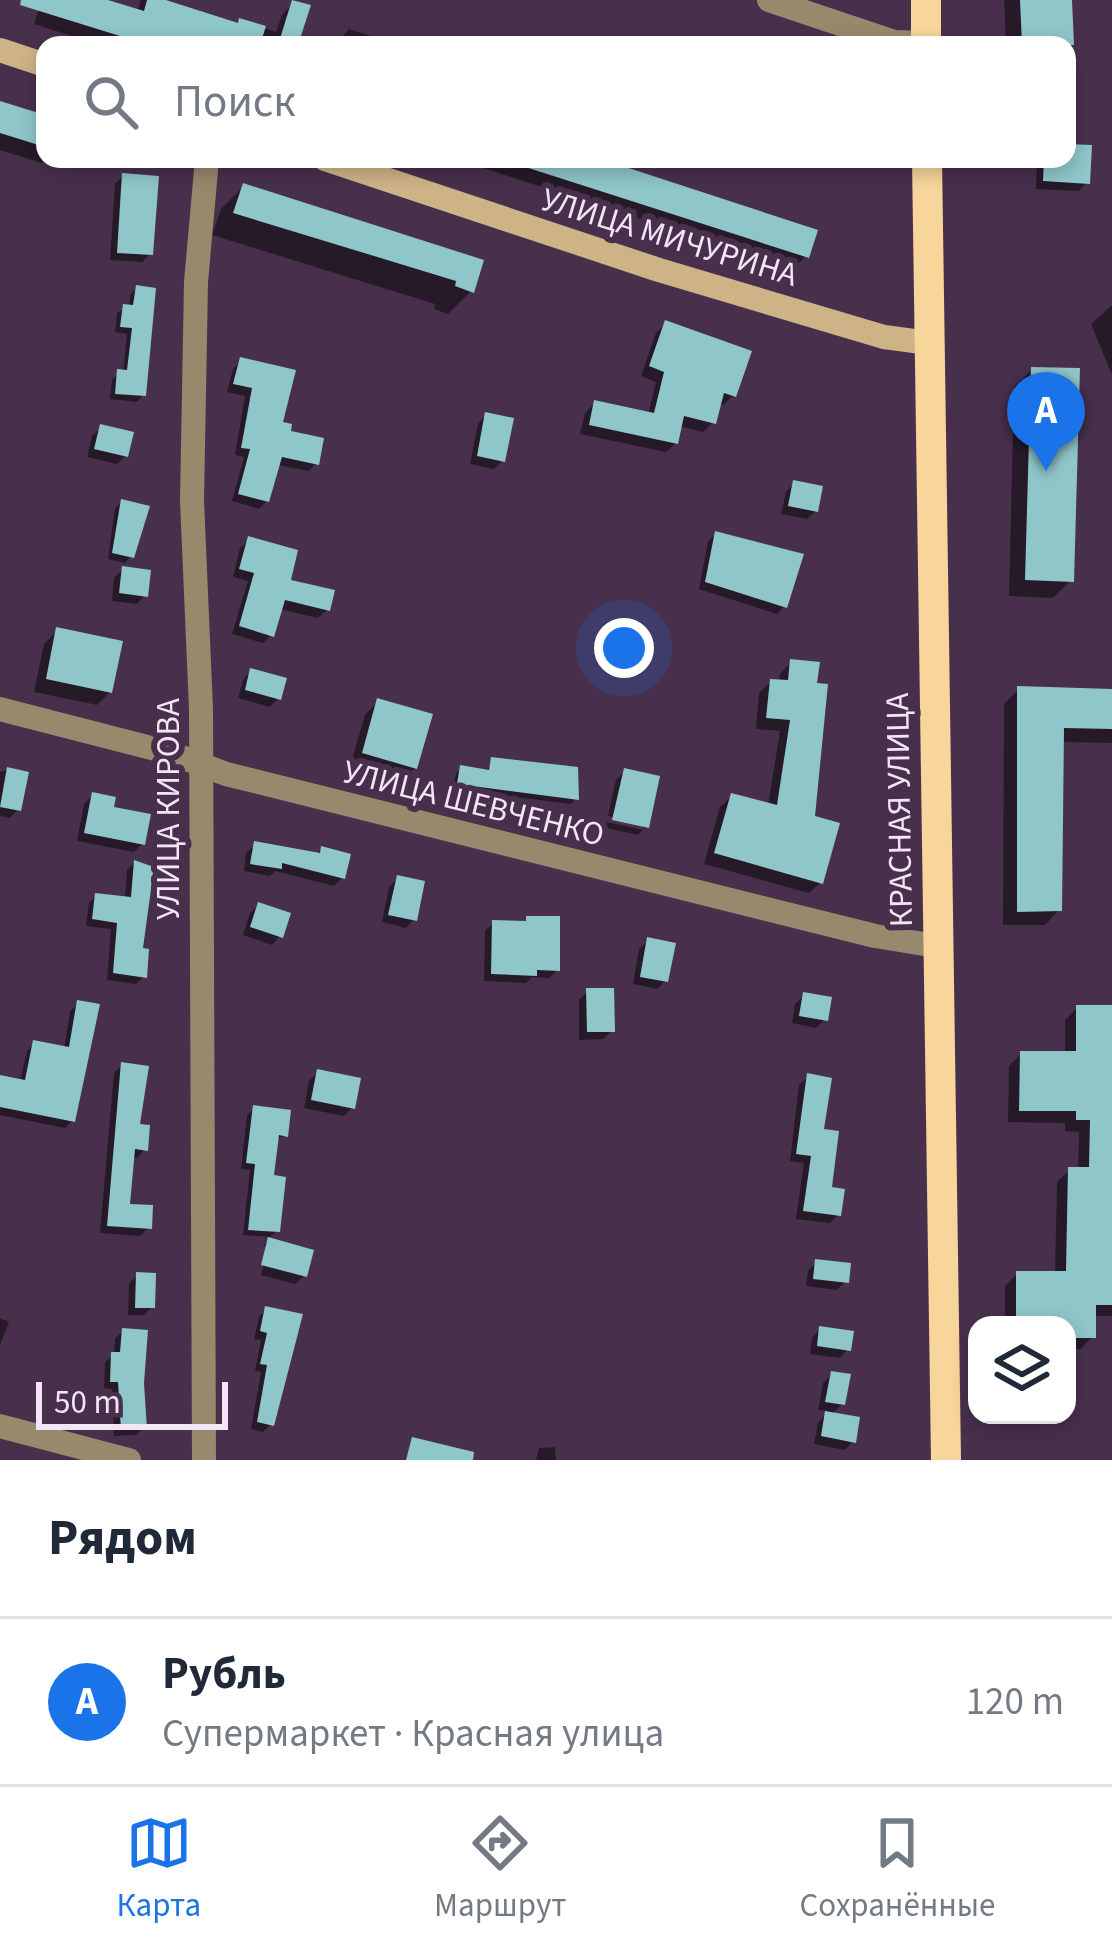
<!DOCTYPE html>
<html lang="ru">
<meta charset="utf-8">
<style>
:root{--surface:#fff;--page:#f2f2f3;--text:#1f2937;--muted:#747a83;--line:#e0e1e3;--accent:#1a73e8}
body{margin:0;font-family:"Source Sans 3",sans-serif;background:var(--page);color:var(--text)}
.controls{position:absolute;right:36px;bottom:36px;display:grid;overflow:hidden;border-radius:24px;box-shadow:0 6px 18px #0003}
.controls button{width:108px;height:108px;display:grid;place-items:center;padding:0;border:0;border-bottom:3px solid var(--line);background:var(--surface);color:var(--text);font:60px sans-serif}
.scale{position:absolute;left:36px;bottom:30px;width:192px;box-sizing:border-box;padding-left:12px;border:6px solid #f3e5f6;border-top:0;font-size:33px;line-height:42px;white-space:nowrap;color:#f3e5f6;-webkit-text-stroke:9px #48304c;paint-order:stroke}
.you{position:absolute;left:624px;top:648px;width:42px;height:42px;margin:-30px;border:9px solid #fff;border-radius:50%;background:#1a73e8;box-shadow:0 0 0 18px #1a73e833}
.badge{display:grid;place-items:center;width:78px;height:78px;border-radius:50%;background:var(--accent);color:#fff;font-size:39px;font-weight:700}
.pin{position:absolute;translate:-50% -99px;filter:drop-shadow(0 3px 6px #0008)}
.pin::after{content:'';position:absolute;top:63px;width:42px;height:36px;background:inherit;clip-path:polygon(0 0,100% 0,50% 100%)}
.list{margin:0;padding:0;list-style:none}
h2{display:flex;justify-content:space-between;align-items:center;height:156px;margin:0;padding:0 48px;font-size:51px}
h2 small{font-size:39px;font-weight:400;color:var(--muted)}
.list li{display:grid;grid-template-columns:78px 1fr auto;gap:36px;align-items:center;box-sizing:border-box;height:168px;padding:0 48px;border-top:3px solid var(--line)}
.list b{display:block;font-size:45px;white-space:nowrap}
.list p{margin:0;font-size:39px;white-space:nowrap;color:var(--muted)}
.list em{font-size:39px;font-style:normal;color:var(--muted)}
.icon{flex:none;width:66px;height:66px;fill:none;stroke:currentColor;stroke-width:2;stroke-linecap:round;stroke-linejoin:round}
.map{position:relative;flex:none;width:1112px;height:1460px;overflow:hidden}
.search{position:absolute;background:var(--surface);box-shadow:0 6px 18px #0003;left:36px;right:36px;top:36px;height:132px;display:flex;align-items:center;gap:30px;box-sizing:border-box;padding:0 42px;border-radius:24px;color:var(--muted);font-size:45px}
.sheet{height:324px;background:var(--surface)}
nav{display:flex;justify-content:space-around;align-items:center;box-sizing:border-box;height:168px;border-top:3px solid var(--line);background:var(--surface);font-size:33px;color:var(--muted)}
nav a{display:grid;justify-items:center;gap:6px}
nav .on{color:var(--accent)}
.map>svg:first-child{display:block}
.shadow{fill:#0007}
.building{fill:#8fc6c9}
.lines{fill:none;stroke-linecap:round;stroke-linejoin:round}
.street{stroke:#98886c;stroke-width:24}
.secondary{stroke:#ceb387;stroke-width:24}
.primary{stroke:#f7d59b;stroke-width:30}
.labels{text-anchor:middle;stroke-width:12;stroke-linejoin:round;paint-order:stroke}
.street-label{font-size:33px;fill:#f3e5f6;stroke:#48304c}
</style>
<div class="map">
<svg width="1112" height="1460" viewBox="0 0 1112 1460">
<rect width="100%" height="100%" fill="#48304c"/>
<!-- shadow -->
<g class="shadow">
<polygon points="42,0 99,0 137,12 141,0 167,0 166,3 236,25 240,21 276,32 282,15 293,3 295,45 100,45 34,24"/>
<polygon points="1004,0 1069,0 1072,72 1067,77 1067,45 1006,45"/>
<polygon points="349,29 400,45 336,45"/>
<polygon points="0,105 45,119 45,159 42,163 0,150"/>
<polygon points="1067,147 1087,182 1079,191 1036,189 1037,159 1067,159"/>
<polygon points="455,159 590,159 806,256 794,268"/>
<polygon points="123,176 150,254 142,262 110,260 115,184"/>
<polygon points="244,186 480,262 471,291 448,314 434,309 435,304 212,235 221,209"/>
<polygon points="137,288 143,395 137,402 110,399 112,379 123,373 127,334 115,332 117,313 129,307 130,295"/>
<polygon points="1112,305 1112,375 1091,324"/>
<polygon points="666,323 733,396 723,405 718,404 713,422 703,432 679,426 676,443 666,452 580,434 585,413 595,403 648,415 656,382 641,376 656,333"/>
<polygon points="241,361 280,424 316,463 309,471 277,465 267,501 259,509 232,501 244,457 235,455 245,396 227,392 233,369"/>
<polygon points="1032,370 1071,580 1053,598 1009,596 1014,387"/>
<polygon points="486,415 503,460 494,469 470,464 478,424"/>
<polygon points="101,428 126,455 117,464 87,457 92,436"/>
<polygon points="794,483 816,511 807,519 781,514 786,492"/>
<polygon points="122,502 131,556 125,563 108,559 115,508"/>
<polygon points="716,534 784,606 777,614 699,589 708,541"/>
<polygon points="249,540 287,582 327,610 318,618 279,609 271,635 263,643 232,634 248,581 233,577 240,548"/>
<polygon points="123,569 145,595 137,604 112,601 114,578"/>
<polygon points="57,631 110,692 97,705 34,692 44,644"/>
<polygon points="791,662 814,686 812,818 821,882 809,893 704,864 720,807 732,796 768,806 780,731 756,729 759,693 771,682 779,683 780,674"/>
<polygon points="251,671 278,699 270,707 238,698 243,680"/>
<polygon points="1019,689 1112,692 1112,743 1060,742 1059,910 1045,925 1003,925 1004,704"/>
<polygon points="378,702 415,768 401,781 350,766 365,715"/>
<polygon points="492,761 576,798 571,804 453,789 456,773 461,768 486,772"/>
<polygon points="8,770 18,809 10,818 0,816 0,772"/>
<polygon points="625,771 646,827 644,829 644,824 608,816 616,780"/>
<polygon points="93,795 143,843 134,852 77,841 84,804"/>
<polygon points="607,822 643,830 638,835 606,828"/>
<polygon points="255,845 316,855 322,849 342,878 334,886 275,871 270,876 244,871 246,853"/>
<polygon points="134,863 144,977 136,984 107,980 111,929 86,926 89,903 96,896 125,899 127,870"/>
<polygon points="398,878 414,919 406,928 382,922 389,887"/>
<polygon points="259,905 280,936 272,945 243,935 250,913"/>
<polygon points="528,919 557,970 549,978 532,977 526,983 484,981 485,931 493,923 523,924"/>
<polygon points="648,941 665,981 657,989 633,984 639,949"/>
<polygon points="588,991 612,1031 603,1039 579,1040 579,1000"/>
<polygon points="804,995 825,1019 816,1028 792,1023 795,1004"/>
<polygon points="78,1004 73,1120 65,1128 0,1115 0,1078 20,1082 27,1051 34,1043 64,1049 70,1011"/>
<polygon points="1077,1008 1112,1008 1112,1316 1093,1316 1093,1336 1081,1349 1067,1349 1067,1325 1005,1325 1005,1286 1017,1274 1055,1274 1057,1182 1070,1170 1078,1170 1079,1132 1065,1131 1065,1123 1008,1122 1009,1066 1021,1054 1065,1054 1065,1020"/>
<polygon points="122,1065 145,1149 137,1158 131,1157 127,1207 149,1227 140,1236 100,1233 114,1073"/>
<polygon points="318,1072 353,1107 344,1116 304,1108 309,1081"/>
<polygon points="808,1077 829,1190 838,1215 830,1223 796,1219 804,1163 790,1161 799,1085"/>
<polygon points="254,1109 285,1135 275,1141 270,1178 277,1231 270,1237 243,1235 250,1170 241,1169 247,1115"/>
<polygon points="269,1241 304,1276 295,1284 261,1275 269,1246 263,1246"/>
<polygon points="816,1263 846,1281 837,1290 806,1286 808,1271"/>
<polygon points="137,1275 152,1307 144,1315 128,1315 129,1284"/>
<polygon points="266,1309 271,1424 263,1432 251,1429 261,1372 255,1371 261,1340 254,1339 259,1317"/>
<polygon points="0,1318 9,1322 0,1345"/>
<polygon points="820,1329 848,1349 840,1358 810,1354 812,1338"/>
<polygon points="123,1331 141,1383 144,1428 136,1435 114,1436 112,1389 104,1388 105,1362 114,1355 115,1338"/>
<polygon points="832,1374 842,1404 831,1415 853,1441 845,1450 814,1444 818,1423 829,1411 818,1410 823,1383"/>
<polygon points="555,1447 556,1460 536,1460 539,1448"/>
</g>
<!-- building -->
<g class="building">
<polygon points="21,0 108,0 144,11 147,0 166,0 238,23 239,18 266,26 260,45 149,45 20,5"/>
<polygon points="292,0 311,5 298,45 278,45"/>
<polygon points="1020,0 1072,0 1074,45 1022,45"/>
<polygon points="0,101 45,115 45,147 0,133"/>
<polygon points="1067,144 1092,145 1090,184 1043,181 1044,159 1067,159"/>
<polygon points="517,159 601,159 818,230 809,258 516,164"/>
<polygon points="122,173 159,176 153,255 117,253"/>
<polygon points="243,183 484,260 474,293 455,286 456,281 233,213"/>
<polygon points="136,285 156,288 146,396 115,394 117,369 127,370 132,328 120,327 123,304 133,305"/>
<polygon points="665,320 752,351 736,397 724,393 716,424 684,416 678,444 589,425 594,400 654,413 664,372 649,366"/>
<polygon points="240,357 296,370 283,422 292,424 291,431 324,438 319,465 282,457 269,502 238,494 250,449 241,448 252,388 233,384"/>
<polygon points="1031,367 1080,368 1074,582 1025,580"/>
<polygon points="485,412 514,418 505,462 477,456"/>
<polygon points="100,424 134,432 128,457 94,449"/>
<polygon points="793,480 823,486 818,512 788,506"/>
<polygon points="121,499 150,506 134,558 112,553"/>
<polygon points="715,531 804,554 787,608 705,582"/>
<polygon points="248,536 298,550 291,580 335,590 330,611 285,600 274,637 239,626 254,573 239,569"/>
<polygon points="122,566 151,570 148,597 119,593"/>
<polygon points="56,627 123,641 112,693 46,679"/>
<polygon points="790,659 820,662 817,683 828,684 815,816 840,823 823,884 714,853 731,793 777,805 790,720 766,718 770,679 788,680"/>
<polygon points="250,668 287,678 281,700 245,690"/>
<polygon points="1017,686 1112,689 1112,729 1064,728 1062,911 1017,912"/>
<polygon points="377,698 433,714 417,769 362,753"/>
<polygon points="491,757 578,767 579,800 457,784 460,765 489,770"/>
<polygon points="7,767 29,772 21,811 0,807"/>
<polygon points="624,768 660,776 649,828 612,820"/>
<polygon points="92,792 116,797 114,807 151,814 145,845 84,833"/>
<polygon points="254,841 320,853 321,846 351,854 345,879 282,863 282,869 250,864"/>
<polygon points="134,860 154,867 143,948 149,949 147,978 113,973 117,923 92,919 95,893 131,897"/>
<polygon points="397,875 425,881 417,921 388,915"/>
<polygon points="258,902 291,913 283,938 250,927"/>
<polygon points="526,916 560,916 560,971 537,970 537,976 491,974 492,920 526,921"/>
<polygon points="647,937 676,943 668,982 640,977"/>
<polygon points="586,988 614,988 615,1032 587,1032"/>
<polygon points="803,992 832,997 828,1021 799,1016"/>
<polygon points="77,1000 100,1004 75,1122 0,1107 0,1075 25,1080 33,1040 69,1047"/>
<polygon points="1076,1005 1112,1005 1112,1305 1096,1305 1096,1338 1067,1338 1067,1325 1016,1325 1016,1271 1066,1271 1068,1167 1089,1167 1090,1120 1076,1120 1076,1111 1019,1111 1020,1051 1076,1051"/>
<polygon points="121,1062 149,1066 140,1124 150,1125 148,1151 135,1149 130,1204 153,1205 152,1229 107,1226"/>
<polygon points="317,1069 361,1078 355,1109 311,1100"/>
<polygon points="807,1073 832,1078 824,1129 839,1131 832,1187 845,1189 841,1216 803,1211 811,1156 796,1154"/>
<polygon points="253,1105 291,1110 288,1137 279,1135 274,1175 286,1177 280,1232 248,1230 255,1164 246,1163"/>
<polygon points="268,1237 314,1250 307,1277 261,1265"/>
<polygon points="815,1259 851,1263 849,1283 813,1279"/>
<polygon points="136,1272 156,1273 155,1308 135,1308"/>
<polygon points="265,1306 303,1314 274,1426 257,1422 267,1365 260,1364 267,1333 260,1331"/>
<polygon points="819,1326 854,1331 851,1351 817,1346"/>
<polygon points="122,1328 148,1330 144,1383 147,1429 121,1430 118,1382 110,1382 111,1352 120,1352"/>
<polygon points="831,1371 851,1374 845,1405 825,1402"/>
<polygon points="825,1411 860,1417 856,1443 821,1436"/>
<polygon points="412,1437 474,1452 473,1460 406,1460"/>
</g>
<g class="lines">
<!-- street -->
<g class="street">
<polyline points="769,0 894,42 926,43"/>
<polyline points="0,709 171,753 226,774 875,936 936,946"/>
<polyline points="0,1426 129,1460"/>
<polyline points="204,1460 201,709 192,501 196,282 207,159"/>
</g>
<!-- secondary -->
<g class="secondary">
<polyline points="0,50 45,65"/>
<polyline points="325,159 659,270 884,337 929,343"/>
</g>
<!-- primary -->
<g class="primary">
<polyline points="926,0 926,45"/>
<polyline points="927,159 946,1460"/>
</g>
</g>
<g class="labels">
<!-- street labels -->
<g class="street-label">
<text transform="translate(670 236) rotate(17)" y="12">УЛИЦА МИЧУРИНА</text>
<text transform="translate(474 802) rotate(14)" y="12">УЛИЦА ШЕВЧЕНКО</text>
<text transform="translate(167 809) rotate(-90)" y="12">УЛИЦА КИРОВА</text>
<text transform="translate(898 810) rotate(-91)" y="12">КРАСНАЯ УЛИЦА</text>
</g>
</g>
</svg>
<div class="controls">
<button><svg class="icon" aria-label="layers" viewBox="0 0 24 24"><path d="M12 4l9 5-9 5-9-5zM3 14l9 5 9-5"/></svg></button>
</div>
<div class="scale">50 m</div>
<div class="you"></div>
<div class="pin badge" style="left:1046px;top:471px">A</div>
<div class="search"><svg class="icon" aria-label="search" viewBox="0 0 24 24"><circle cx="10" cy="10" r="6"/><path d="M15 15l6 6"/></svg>Поиск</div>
</div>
<section class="sheet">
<h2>Рядом<small></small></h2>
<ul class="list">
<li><span class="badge">A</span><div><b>Рубль</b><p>Супермаркет · Красная улица</p></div><em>120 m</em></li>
</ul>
</section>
<nav>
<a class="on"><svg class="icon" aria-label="map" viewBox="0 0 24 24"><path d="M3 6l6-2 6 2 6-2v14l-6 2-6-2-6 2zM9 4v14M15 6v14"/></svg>Карта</a>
<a><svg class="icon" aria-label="directions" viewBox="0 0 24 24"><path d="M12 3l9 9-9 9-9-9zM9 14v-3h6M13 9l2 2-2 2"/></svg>Маршрут</a>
<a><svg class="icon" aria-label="saved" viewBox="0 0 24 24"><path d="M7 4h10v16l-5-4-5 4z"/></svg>Сохранённые</a>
</nav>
